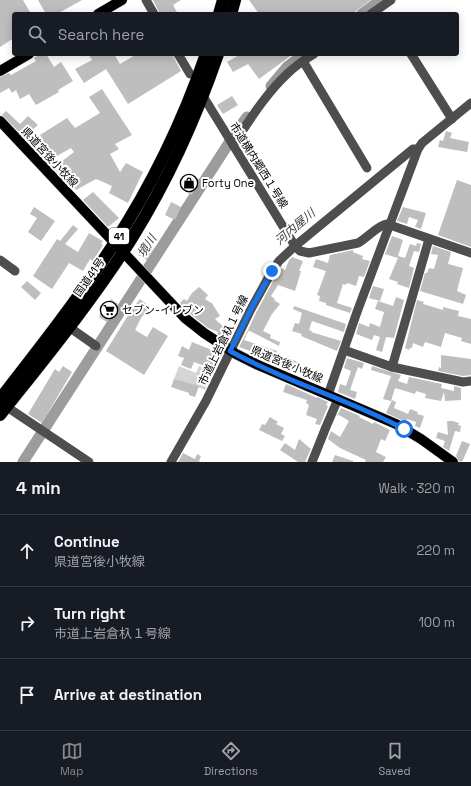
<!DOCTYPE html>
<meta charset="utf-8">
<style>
:root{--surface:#171b24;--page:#20242c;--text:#f1f3f6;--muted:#9ea1a6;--line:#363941;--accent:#858687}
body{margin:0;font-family:"Space Grotesk","Noto Sans JP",sans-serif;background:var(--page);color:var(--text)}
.stop{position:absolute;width:12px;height:12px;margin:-9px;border:3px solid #1a73e8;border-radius:50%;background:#fff}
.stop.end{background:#1a73e8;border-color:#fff;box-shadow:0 1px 4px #0008}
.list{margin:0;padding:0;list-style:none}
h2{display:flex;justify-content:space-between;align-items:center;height:52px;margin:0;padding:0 16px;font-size:17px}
h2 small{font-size:13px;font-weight:400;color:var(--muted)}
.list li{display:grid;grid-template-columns:26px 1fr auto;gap:12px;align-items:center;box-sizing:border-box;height:72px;padding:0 16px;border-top:1px solid var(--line)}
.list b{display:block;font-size:15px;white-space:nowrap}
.list p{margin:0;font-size:13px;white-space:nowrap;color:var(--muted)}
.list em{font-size:13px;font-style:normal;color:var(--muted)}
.icon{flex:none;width:22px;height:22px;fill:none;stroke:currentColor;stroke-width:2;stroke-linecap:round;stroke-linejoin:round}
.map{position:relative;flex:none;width:471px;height:462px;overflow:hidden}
.search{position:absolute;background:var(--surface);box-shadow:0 2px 10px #0003;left:12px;right:12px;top:12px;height:44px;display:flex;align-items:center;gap:10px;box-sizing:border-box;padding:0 14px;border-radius:4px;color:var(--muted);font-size:15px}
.sheet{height:268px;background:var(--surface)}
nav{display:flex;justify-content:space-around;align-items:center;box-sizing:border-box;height:56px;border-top:1px solid var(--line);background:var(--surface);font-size:11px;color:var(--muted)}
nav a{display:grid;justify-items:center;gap:2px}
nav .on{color:var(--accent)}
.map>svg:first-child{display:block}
.green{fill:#d5d5d5}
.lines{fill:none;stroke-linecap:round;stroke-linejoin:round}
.river{stroke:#9c9c9c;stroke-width:11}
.building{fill:#bebebe}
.major-casing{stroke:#dbdbdb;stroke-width:11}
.highway-casing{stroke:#dbdbdb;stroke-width:13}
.minor{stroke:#4e4e4e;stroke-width:9}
.major{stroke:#000;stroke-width:10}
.highway{stroke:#000;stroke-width:12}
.route{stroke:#1a73e8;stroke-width:5}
.labels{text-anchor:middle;stroke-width:4;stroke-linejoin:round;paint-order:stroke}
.shield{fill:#fff;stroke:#4c4c4c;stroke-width:1}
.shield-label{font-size:10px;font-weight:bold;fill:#000}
.street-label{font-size:11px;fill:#000;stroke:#fff}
.poi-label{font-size:11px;fill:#000;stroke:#fff;text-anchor:start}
.water-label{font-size:12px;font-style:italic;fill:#3d3d3d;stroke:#fff}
</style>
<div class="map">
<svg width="471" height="462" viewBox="0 0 471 462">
<rect width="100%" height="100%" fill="#fff"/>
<!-- green -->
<polygon class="green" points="179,366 196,373 199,366 214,372 205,390 192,385 191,386 174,379"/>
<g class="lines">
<!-- river -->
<g class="river">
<polyline points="362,14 381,0"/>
<polyline points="271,86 287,67 305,54"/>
<polyline points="23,462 236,132 247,117"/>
</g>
</g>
<!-- building -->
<g class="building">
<polygon points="0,0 23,0 31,14 14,14 14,38 0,47"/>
<polygon points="38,0 82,0 57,14 46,14"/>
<polygon points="153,0 181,0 173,5 178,14 160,14"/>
<polygon points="249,0 371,0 352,14 259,14"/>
<polygon points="40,54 46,54 54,67 61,62 73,81 58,90 59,92 36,105 29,94 20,99 16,90 12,93 9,88 0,93 0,77 9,73 11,75 36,61 34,58"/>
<polygon points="88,54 114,54 120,64 137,54 172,54 181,71 128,104 106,69 84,83 75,69 92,60"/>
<polygon points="241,54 293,54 259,79 248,64 233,72 227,62"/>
<polygon points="102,89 132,135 115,144 119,149 110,154 120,172 126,163 143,172 128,203 109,193 112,186 96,179 76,190 69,179 66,181 53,168 74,152 71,148 48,161 43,148 46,146 40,135 67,118 75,128 100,113 89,97"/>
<polygon points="232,96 238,105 223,114 217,105"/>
<polygon points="6,111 20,124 28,116 38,125 24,137 2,115"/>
<polygon points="446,131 452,133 450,138 469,142 467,152 438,147 440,140 443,141"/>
<polygon points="188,175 199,179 192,195 188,193 191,186 184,183"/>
<polygon points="457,180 471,185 471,247 438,235"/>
<polygon points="93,192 119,218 108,227 83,200"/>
<polygon points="171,202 181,207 175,220 165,215"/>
<polygon points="34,207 55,221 41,241 28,232 37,218 30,214"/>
<polygon points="403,207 426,213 421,229 415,227 418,220 409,217 407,224 397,221"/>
<polygon points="73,225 78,229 65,244 78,252 89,233 103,241 101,244 103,245 93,261 90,259 83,271 69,263 52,289 33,276 57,239 60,241"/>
<polygon points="392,236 403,240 398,256 405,258 410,244 416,246 417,243 421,244 419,252 414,251 409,266 414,268 409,288 397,284 398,282 389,279 398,258 385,254"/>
<polygon points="144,243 154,248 147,260 138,255"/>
<polygon points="433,246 451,252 448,264 463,268 457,291 466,295 463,304 420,291 425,273 427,273 429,268 434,269 438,255 431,254"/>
<polygon points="353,250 353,252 363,256 362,259 370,261 364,277 359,276 356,286 347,283 346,285 343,284 337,303 352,308 350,313 326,305 326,303 319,301 320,296 317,295 326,271 313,267 316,259 328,263 330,255"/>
<polygon points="292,257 303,261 299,271 301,271 299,278 295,291 278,285 271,296 275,299 274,300 280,304 272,314 263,331 271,335 270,338 280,342 279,346 248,330 257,311 277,274 281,268 285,270 289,260"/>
<polygon points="27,281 41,293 35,300 21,287"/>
<polygon points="373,286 384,289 380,301 369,298"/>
<polygon points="199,287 208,295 205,299 213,304 213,305 220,316 215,319 228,331 222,337 217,334 218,332 208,328 189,313 180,303 184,299 187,301 192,293"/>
<polygon points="396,297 404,300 394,338 386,337 382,352 376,350 380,337 374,335 372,340 356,334 359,323 369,327 370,323 380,327 384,312 375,309 378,301 393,306"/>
<polygon points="111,299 118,304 107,322 99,317"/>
<polygon points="140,299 150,307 141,318 135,330 147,337 153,327 168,336 144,375 106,351 132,309"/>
<polygon points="417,300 424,302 423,304 443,310 443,307 459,311 458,316 471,319 471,344 461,341 462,338 445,333 441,347 425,342 423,347 413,343 412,348 410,348 409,350 405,348"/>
<polygon points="294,306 346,324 344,332 312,321 309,330 312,331 311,332 341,341 337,351 301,336 302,334 292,331 295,323 299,324 302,313 293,309"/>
<polygon points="249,330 244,340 277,351 275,356 287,360 288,357 297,362 293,371 279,365 278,366 261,359 256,356 256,355 252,353 253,352 239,347 248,330"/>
<polygon points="192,342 217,352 218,350 222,353 215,370 194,362 191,369 181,365 184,358 178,356 182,346 189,350"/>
<polygon points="441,355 471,359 471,375 463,376 438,371 439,367 441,368"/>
<polygon points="347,358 364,363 362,369 358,367 350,390 357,392 355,399 338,392 340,384 346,386 351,371 344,368"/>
<polygon points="63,366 72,372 42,423 28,414 55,369 59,372"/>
<polygon points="372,366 401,375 398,381 407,384 409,377 442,384 441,388 454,391 454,386 461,388 461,400 445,401 444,392 441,401 425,398 426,394 416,391 415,394 395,388 391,401 383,399 391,376 371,370"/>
<polygon points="174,379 199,386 195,397 189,395 189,393 171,387"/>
<polygon points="286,384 317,398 317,397 328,402 326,405 328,406 320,425 315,424 317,419 306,415 309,405 306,403 307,400 283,392"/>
<polygon points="392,400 396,402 394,408 408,414 410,409 418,412 417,414 424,416 420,428 415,426 416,422 407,419 406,422 386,413"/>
<polygon points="341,408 360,416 359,417 373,424 374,422 390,430 385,441 381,439 376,452 386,457 383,462 365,462 366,460 340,448 328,439 331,431 340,437 349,421 339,415 337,416"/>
<polygon points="270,417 278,422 276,424 284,428 281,434 285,436 282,441 259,430 262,424 265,425"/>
<polygon points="447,421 453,421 459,423 458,425 461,426 460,432 455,431 449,451 443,447 445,441 436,438 438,432 448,435"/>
<polygon points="299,439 311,449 305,462 298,462 280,450 285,443 295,450"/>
<polygon points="462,441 470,444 462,462 459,461 456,456"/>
<polygon points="183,453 195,459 197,454 201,456 199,461 200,462 178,462"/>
<polygon points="335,455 353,461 353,462 332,462"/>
</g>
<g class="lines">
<defs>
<g id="major">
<polyline points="98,14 122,0"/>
<polyline points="0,71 29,54"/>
<polyline points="0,121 185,318 204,333 236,354 258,365 396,424 421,439 453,462"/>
</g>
<g id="highway">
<polyline points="219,14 223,0"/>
<polyline points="231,14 235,0"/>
<path d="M0 399C39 349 79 298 113 245 152 185 183 121 206 54"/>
<path d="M0 415C46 357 93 300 132 238 168 180 196 118 218 54"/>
</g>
</defs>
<!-- major casing -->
<use href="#major" class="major-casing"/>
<!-- highway casing -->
<use href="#highway" class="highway-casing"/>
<!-- minor -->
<g class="minor">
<polyline points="146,0 154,14"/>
<polyline points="371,14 391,0"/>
<polyline points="178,54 190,74"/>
<polyline points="411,54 452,119"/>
<polyline points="303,61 367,168"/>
<path d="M203 96 295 246 300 251 309 253 358 243C367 238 378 225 387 224L471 253"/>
<path d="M233 145C249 121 265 95 286 75 294 67 304 60 314 54"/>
<polyline points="0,260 15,271"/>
<polyline points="69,327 96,346"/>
<polyline points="344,350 392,367 463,382 471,381"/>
<polyline points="392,367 429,239"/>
<polyline points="328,395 357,312 418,149 422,143 471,103"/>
<polyline points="7,407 89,462"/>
<polyline points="171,462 206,401 251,309 272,271 279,261 295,246 413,149 418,149"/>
<polyline points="312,462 326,427 338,399"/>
</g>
<!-- major -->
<use href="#major" class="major"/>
<!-- highway -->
<use href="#highway" class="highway"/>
</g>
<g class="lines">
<!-- route -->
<path class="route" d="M272 271 251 309 230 351C286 382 348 399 404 429"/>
</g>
<!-- icons -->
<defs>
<symbol id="shop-ring" viewBox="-11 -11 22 22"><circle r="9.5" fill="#fff" stroke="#000" stroke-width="1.5"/><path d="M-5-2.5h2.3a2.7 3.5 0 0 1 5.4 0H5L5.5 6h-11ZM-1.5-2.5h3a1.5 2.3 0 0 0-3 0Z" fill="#000"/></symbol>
<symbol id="supermarket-ring" viewBox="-11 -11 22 22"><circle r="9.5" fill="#fff" stroke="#000" stroke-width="1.5"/><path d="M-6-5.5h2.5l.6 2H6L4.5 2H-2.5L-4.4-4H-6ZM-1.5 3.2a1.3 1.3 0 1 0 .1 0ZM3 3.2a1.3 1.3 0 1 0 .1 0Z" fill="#000"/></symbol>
</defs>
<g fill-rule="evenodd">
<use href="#shop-ring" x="179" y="173" width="20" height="20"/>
<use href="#supermarket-ring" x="99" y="300" width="20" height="20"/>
</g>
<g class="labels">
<!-- shield labels -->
<rect class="shield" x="109" y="228" width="20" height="16" rx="3"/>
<g class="shield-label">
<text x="119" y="240">41</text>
</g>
<!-- street labels -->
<g class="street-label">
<text transform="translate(50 157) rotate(47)" y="4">県道宮後小牧線</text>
<text transform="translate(259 165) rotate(58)" y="4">市道横内郷西１号線</text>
<text transform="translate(89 277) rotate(-55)" y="4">国道41号</text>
<text transform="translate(223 340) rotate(-64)" y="4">市道上岩倉杁１号線</text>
<text transform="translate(287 364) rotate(23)" y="4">県道宮後小牧線</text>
</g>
<!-- poi labels -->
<g class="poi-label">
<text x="202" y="187">Forty One</text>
<text x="122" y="314">セブン-イレブン</text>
</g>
<!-- water labels -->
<g class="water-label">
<text transform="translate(295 227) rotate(-40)" y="4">河内屋川</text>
<text transform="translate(147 246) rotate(-57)" y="4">境川</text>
</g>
</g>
</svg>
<div class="stop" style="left:404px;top:429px"></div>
<div class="stop end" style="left:272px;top:271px"></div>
<div class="search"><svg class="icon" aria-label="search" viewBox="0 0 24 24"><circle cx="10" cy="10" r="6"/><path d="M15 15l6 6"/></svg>Search here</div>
</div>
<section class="sheet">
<h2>4 min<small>Walk · 320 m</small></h2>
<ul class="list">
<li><svg class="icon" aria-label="ahead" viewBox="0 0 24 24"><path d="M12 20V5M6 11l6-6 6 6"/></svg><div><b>Continue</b><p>県道宮後小牧線</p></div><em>220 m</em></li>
<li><svg class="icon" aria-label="right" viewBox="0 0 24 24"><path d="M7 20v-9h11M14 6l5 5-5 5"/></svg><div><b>Turn right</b><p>市道上岩倉杁１号線</p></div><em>100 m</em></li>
<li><svg class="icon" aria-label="arrive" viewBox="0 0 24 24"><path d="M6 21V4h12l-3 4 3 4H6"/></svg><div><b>Arrive at destination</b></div></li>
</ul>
</section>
<nav>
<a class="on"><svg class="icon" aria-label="map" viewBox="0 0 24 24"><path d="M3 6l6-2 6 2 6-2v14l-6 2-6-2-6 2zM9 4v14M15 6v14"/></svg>Map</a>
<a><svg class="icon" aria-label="directions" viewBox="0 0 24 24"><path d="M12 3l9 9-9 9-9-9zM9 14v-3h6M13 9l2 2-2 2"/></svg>Directions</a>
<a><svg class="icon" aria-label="saved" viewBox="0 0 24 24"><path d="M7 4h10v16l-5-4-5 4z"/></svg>Saved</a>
</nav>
